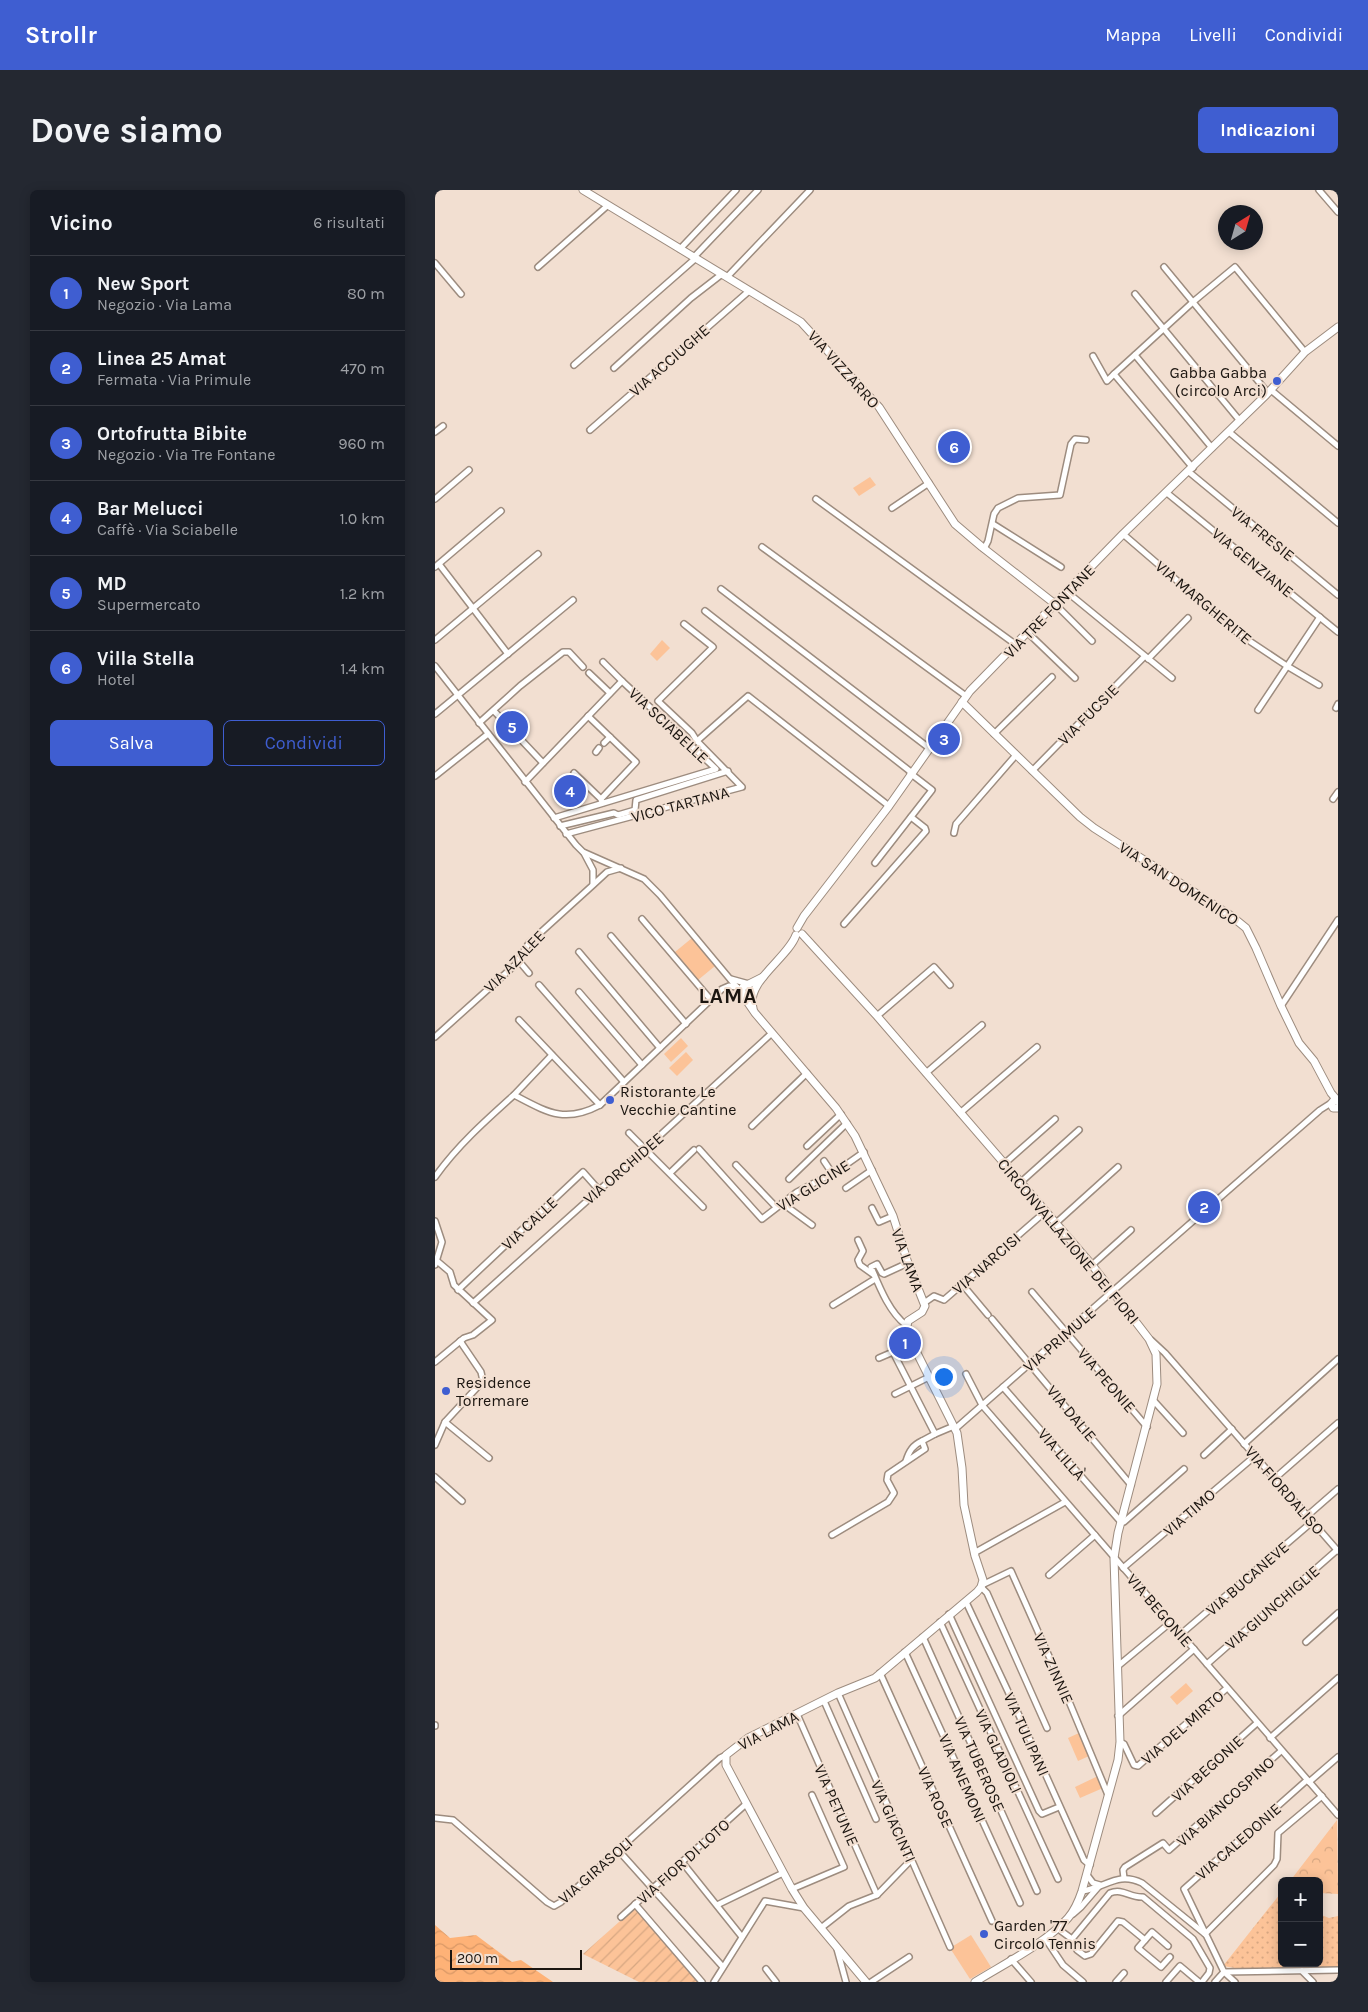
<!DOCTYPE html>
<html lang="it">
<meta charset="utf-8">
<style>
:root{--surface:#171b24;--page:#242831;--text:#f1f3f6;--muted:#9ea1a6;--line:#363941;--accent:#3f5ed1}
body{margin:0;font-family:Karla,sans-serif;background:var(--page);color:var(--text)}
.controls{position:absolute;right:15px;bottom:15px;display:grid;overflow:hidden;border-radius:8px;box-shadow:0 2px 12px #0003}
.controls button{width:45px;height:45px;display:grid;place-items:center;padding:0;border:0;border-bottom:1px solid var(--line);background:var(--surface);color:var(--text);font:25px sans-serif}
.compass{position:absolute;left:783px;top:15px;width:45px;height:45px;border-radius:50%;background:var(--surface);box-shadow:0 2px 12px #0003;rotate:37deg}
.scale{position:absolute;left:15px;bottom:12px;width:132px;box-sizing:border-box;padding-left:5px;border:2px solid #1c1611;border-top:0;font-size:14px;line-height:18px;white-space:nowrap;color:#1c1611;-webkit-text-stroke:4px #f2dfd1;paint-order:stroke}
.you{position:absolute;left:508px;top:1186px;width:18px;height:18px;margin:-12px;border:4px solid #fff;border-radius:50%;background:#1a73e8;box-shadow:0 0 0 8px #1a73e833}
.badge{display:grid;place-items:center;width:32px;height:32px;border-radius:50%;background:var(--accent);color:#fff;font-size:16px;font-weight:700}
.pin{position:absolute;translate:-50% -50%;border:2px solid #fff;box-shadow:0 1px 5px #0006}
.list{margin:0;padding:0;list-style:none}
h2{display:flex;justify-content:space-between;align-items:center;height:65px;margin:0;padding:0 20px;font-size:21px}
h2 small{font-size:16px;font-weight:400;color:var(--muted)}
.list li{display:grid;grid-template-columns:32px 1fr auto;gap:15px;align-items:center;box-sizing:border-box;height:75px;padding:0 20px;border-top:1px solid var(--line)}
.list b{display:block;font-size:19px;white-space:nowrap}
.list p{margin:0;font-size:16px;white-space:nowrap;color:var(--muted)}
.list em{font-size:16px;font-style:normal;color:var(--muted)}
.actions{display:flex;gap:10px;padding:15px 20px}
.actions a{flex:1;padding:11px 0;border:1px solid var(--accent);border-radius:8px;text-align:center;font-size:18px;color:var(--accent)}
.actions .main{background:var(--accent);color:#fff}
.map{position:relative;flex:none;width:903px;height:1792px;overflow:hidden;border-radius:8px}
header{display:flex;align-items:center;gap:30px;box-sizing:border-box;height:70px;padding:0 25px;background:var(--accent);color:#fff}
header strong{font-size:24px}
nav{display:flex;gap:28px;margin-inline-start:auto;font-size:18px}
.intro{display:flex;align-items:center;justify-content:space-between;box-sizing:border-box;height:120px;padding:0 30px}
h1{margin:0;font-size:35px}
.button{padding:12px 22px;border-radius:8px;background:var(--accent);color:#fff;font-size:18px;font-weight:700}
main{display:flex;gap:30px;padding:0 30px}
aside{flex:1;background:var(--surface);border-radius:8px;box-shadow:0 2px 12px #0003}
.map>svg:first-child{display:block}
.grass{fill:url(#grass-dots)}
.park{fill:url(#park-crowns)}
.garden{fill:url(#garden-furrows)}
.pitch{fill:#fcc398}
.water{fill:url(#water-waves)}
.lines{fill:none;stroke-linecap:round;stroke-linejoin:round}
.street-casing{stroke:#9d8c7f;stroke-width:8}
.secondary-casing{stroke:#9d8c7f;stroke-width:9}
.street{stroke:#fff;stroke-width:5}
.secondary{stroke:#fff;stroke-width:7}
.poi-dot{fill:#3f5ed1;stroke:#f2dfd1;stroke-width:2}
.labels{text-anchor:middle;stroke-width:4;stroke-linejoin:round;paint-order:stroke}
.street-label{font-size:16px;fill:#1c1611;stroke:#f2dfd1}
.poi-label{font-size:16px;fill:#1c1611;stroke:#f2dfd1;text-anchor:start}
.district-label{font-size:21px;font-weight:bold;letter-spacing:1px;fill:#1c1611;stroke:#f2dfd1}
</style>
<header>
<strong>Strollr</strong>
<nav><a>Mappa</a><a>Livelli</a><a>Condividi</a></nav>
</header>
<div class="intro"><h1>Dove siamo</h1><a class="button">Indicazioni</a></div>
<main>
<aside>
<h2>Vicino<small>6 risultati</small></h2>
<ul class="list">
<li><span class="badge">1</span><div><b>New Sport</b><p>Negozio · Via Lama</p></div><em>80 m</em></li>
<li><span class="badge">2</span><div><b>Linea 25 Amat</b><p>Fermata · Via Primule</p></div><em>470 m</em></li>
<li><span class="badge">3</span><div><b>Ortofrutta Bibite</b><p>Negozio · Via Tre Fontane</p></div><em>960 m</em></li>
<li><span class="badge">4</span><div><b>Bar Melucci</b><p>Caffè · Via Sciabelle</p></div><em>1.0 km</em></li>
<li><span class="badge">5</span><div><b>MD</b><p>Supermercato</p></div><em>1.2 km</em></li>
<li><span class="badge">6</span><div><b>Villa Stella</b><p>Hotel</p></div><em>1.4 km</em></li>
</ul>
<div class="actions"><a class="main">Salva</a><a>Condividi</a></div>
</aside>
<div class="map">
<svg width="903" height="1792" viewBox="0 0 903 1792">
<defs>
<pattern id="grass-dots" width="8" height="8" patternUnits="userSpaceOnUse" patternTransform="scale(1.25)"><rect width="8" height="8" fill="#fcc398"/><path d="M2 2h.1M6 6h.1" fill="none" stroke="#d7a782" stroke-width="1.8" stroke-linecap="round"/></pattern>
<pattern id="park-crowns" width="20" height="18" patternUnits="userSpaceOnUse" patternTransform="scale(1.25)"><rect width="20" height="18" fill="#fcc398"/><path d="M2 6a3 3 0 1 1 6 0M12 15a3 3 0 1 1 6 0" fill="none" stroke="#d7a782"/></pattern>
<pattern id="garden-furrows" width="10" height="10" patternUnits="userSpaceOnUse" patternTransform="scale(1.25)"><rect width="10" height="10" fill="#fcc398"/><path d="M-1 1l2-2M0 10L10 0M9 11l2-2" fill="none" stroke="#d7a782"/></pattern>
<pattern id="water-waves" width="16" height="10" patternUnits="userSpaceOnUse" patternTransform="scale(1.25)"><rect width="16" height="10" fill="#feb277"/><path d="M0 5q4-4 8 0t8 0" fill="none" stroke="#d99866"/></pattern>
</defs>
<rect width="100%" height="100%" fill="#f2dfd1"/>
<!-- grass -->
<polygon class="grass" points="845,1704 847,1704 847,1773 884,1773 884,1724 894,1728 903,1726 903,1777 806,1779 788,1776"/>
<!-- park -->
<polygon class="park" points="902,1630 903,1704 884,1703 884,1691 855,1691"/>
<!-- garden -->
<polygon class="garden" points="203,1715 270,1792 204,1792 148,1764"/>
<!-- pitch -->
<g class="pitch">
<polygon points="435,287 441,295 424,306 418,298"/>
<polygon points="227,450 235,458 222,471 215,464"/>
<polygon points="257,748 280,776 263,790 240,762"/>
<polygon points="246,848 253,856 236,872 229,864"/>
<polygon points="251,862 258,870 242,886 234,878"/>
<polygon points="751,1493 758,1501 742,1515 735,1507"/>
<polygon points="644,1543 654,1566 643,1571 633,1548"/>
<polygon points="663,1586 668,1598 645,1608 640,1597"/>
<polygon points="536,1745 556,1777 535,1789 515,1758"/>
</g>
<!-- water -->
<polygon class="water" points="0,1735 15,1748 41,1745 77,1772 86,1770 118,1792 0,1792"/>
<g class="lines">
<defs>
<g id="street">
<polyline points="884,0 903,22"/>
<polyline points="245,59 301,0"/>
<polyline points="259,67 323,0"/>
<polyline points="0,73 26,104"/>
<polyline points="103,77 172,16"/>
<polyline points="729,77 833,203"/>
<polyline points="292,87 375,0"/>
<polyline points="700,104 805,231"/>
<polyline points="700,165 777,258"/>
<polyline points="658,166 672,191 679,184 758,278"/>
<polyline points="139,175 261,68"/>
<polyline points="179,178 256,108 287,84"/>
<polyline points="679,184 759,111 800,77 870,162"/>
<polyline points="836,200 903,256"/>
<polyline points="155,240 314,101"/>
<polyline points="0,242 8,236"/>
<polyline points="794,242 903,333"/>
<polyline points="754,282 903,405"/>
<polyline points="732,303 903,442"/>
<polyline points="0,309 34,280"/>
<polyline points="381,309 580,454"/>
<polyline points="457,318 494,293"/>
<polyline points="558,334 626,377"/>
<polyline points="688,344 804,444 852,476 884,495"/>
<polyline points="327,357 531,506"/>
<polyline points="549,359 553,351 559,324 563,318 583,308 625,305 636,254 640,249 651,250"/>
<polyline points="4,374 73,464"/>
<polyline points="0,377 66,321"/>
<polyline points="286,399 494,558"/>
<polyline points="632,402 737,488"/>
<polyline points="620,414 657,451"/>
<polyline points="270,421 476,582"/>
<polyline points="592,442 640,488"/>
<polyline points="0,450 103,364"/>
<polyline points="713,469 753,428"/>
<polyline points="168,472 187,491"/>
<polyline points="0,476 141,655 148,662 209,689 225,705 305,801 311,803 319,800"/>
<polyline points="154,483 175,503"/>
<polyline points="901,518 903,514"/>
<polyline points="823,520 885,427"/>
<polyline points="59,521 108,573"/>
<polyline points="0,524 138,410"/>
<polyline points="153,526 201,572 166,609 167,613"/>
<polyline points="44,533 85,496 128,462 134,462 148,477"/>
<polyline points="559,544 617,487"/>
<polyline points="262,551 313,506 454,616"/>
<polyline points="169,553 175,547"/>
<polyline points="161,562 164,558"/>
<polyline points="597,581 709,467"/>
<polyline points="139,583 166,609"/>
<polyline points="0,586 53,544"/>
<polyline points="90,592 187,491 281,579 119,628"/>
<polyline points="898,609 903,602"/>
<polyline points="125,636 179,623 183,625 200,620 201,610 293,581"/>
<polyline points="519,643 521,634 581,565"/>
<polyline points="131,644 307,597 262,551 257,543 223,511 278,457 249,434"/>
<polyline points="149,663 158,680 158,694"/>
<polyline points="440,673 497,600 475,583"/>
<polyline points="207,729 276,810"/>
<polyline points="409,734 491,641 490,638 476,627"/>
<polyline points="176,746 251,834"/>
<polyline points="144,762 225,858"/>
<polyline points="83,770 94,783"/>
<polyline points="296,789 314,794"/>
<polyline points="104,795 189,892"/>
<polyline points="144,802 207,875"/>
<polyline points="846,816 903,730"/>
<polyline points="442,826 499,777 515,795"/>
<polyline points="84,830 165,915"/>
<polyline points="0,847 80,775 94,753 158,695 172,682 186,678"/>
<polyline points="491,883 547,835"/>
<polyline points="79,905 117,865"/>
<polyline points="525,923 602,857"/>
<polyline points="317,936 372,883"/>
<polyline points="194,943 268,1017"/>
<polyline points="372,956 406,924"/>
<polyline points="264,959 327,1029 362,1002 402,981 429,962"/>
<polyline points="389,971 397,983"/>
<polyline points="569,974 620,929"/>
<polyline points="301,975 341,1017"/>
<polyline points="235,983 259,960"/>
<path d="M0 987C22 956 50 931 79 905 112 922 129 934 165 915L287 799 294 796 302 797"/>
<polyline points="354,989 412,933"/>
<polyline points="586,992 644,940"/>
<polyline points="411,998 437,980"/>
<polyline points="347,1013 377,1035"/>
<polyline points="437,1018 444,1032 458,1026"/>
<polyline points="0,1031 7,1052 0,1075"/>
<polyline points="621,1033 683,977"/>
<polyline points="423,1050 428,1061 423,1070 425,1075 439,1085"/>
<polyline points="657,1075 696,1040"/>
<polyline points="527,1094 553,1125"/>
<polyline points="23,1100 148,982 163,999"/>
<polyline points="597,1102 712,1237"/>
<polyline points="38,1113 210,959 337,843"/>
<polyline points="489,1113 499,1106 509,1110 611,1021"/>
<polyline points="398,1115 440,1089"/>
<polyline points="557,1129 696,1295"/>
<path d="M471 1135C454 1122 444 1096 436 1077L442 1074 447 1083 449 1084 473 1073"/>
<polyline points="716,1150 730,1163 903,1361"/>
<polyline points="444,1168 458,1162 500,1244 519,1236"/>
<polyline points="0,1172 29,1148 38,1145 57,1130 19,1095 15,1082 2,1071"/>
<polyline points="531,1184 547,1215 903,1625"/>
<polyline points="568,1197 686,1332 689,1332 749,1279"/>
<polyline points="460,1204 494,1187"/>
<polyline points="718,1210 748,1243"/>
<polyline points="10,1232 54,1268"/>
<polyline points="520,1239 885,920 896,913"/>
<polyline points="809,1254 903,1169"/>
<polyline points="0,1255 10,1232 48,1191 46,1182 25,1151"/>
<polyline points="769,1265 797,1239"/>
<path d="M471 1271C474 1261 478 1255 487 1251"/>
<polyline points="0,1287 27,1311"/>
<polyline points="839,1289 903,1233"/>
<polyline points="872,1326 903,1299"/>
<polyline points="397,1345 453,1312 459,1303 452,1290 453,1284 490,1259 487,1251 500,1244"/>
<polyline points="539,1363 630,1312"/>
<polyline points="688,1378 820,1266"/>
<polyline points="614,1385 660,1345"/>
<polyline points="547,1395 576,1381 633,1509 673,1605"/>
<polyline points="546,1397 552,1403 612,1538"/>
<polyline points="531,1412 578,1512 649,1670 655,1675"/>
<polyline points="514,1424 604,1621 607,1624 624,1617"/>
<polyline points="505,1432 623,1689"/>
<polyline points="746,1444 877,1332"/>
<polyline points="488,1447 602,1701"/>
<polyline points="871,1452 903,1423"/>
<polyline points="470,1462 585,1713"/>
<polyline points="772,1474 902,1360"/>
<polyline points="683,1476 736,1432"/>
<polyline points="445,1483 557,1731"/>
<polyline points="403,1503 515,1757"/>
<polyline points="389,1511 441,1629"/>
<polyline points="362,1524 442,1705"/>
<polyline points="683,1526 759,1459"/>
<polyline points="0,1535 0,1536"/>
<polyline points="835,1548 903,1488"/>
<polyline points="685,1552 689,1554 699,1575 703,1576 792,1498"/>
<polyline points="874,1592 903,1567"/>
<polyline points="721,1623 822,1533"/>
<polyline points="0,1628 18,1630 112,1712 119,1716 126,1712 285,1568 291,1565"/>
<polyline points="183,1660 288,1777"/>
<polyline points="247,1672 307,1747"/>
<polyline points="689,1688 688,1680 690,1677 728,1653 734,1660 846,1561"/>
<polyline points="357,1699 409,1677 377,1605"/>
<path d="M647 1701C671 1698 682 1681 707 1693L770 1744"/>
<polyline points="200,1714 267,1792"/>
<polyline points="282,1715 348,1683"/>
<polyline points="638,1724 646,1717 665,1695 658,1693 652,1685"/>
<polyline points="186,1727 311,1614"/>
<polyline points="386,1738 414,1716 442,1705 476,1670"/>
<path d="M622 1738 637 1749 675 1703C688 1698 695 1708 708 1707L758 1749 775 1778 774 1783 767 1792"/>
<polyline points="770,1744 839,1675 842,1669 843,1643 887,1606"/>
<polyline points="610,1748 628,1775 648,1792"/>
<polyline points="637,1749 642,1760 650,1766 656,1764 683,1731 688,1732 710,1750 717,1742 733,1756"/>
<polyline points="710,1750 703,1758 726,1777 735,1767"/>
<polyline points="402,1759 411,1792"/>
<polyline points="576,1769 596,1792"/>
<polyline points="331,1779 341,1792"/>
<polyline points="867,1781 878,1792"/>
<polyline points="279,1792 330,1711 369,1718"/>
<polyline points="436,1792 474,1767"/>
<polyline points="681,1792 689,1783"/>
<polyline points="731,1792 745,1776 764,1792"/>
<polyline points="780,1792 789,1782 903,1780"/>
<polyline points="800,1792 789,1782 749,1699 872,1590"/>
</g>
<g id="secondary">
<polyline points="148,0 366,132 444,217 520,334 547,357 620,414"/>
<polyline points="527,512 645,627 659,638 795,725 811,738 821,758 846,816 864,853 879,871 896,903 903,911"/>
<polyline points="362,738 369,726 454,616 535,501 688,344 831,205 870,162 903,137"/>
<path d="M367 744 442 826 657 1075 714 1149 721 1164 722 1194 683 1343 679 1368 685 1552 683 1570 647 1701C644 1710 640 1720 633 1728 611 1753 569 1774 540 1792"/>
<polyline points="328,787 308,797 305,801 320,823 401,918 420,946 458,1026 473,1073 490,1116 487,1122 473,1131 471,1141 522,1243 527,1278 529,1315 540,1366 548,1390 546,1397 542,1402 440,1488 403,1503 313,1548 291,1565 291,1575 357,1699 369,1718 431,1792"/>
<path d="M318 818C310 792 353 768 361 745"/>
<polyline points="903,911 899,910 896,914 898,918 903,918"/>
</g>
</defs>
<!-- street casing -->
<use href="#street" class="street-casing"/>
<!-- secondary casing -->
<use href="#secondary" class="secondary-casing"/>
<!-- street -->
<use href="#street" class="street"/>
<!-- secondary -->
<use href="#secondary" class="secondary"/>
</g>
<!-- markers -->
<g class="poi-dot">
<circle cx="842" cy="191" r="5"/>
<circle cx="175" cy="910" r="5"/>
<circle cx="11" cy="1201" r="5"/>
<circle cx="549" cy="1744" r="5"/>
</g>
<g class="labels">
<!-- street labels -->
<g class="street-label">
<text transform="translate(234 170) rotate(-41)" y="6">VIA ACCIUGHE</text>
<text transform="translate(409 179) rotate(48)" y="6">VIA VIZZARRO</text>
<text transform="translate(828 343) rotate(39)" y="6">VIA FRESIE</text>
<text transform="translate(818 372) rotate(39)" y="6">VIA GENZIANE</text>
<text transform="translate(769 412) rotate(40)" y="6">VIA MARGHERITE</text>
<text transform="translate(614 421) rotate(-46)" y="6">VIA TRE FONTANE</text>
<text transform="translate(653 524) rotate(-45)" y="6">VIA FUCSIE</text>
<text transform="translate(234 535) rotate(43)" y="6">VIA SCIABELLE</text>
<text transform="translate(245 614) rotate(-15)" y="6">VICO TARTANA</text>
<text transform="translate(744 693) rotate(33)" y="6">VIA SAN DOMENICO</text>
<text transform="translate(79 771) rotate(-46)" y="6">VIA AZALEE</text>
<text transform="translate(188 978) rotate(-41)" y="6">VIA ORCHIDEE</text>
<text transform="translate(378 995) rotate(-32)" y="6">VIA GLICINE</text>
<text transform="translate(94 1033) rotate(-43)" y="6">VIA CALLE</text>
<text transform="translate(634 1051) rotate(50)" y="6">CIRCONVALLAZIONE DEI FIORI</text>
<text transform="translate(473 1070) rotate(70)" y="6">VIA LAMA</text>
<text transform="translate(551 1073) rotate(-41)" y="6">VIA NARCISI</text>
<text transform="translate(624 1149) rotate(-41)" y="6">VIA PRIMULE</text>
<text transform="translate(672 1190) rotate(49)" y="6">VIA PEONIE</text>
<text transform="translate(637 1223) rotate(50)" y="6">VIA DALIE</text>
<text transform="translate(627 1264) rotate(49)" y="6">VIA LILLÀ</text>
<text transform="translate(850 1300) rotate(49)" y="6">VIA FIORDALISO</text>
<text transform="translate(754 1322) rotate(-41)" y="6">VIA TIMO</text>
<text transform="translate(812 1388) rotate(-41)" y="6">VIA BUCANEVE</text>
<text transform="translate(837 1417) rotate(-41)" y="6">VIA GIUNCHIGLIE</text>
<text transform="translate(725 1420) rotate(49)" y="6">VIA BEGONIE</text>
<text transform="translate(619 1478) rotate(66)" y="6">VIA ZINNIE</text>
<text transform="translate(747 1537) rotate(-41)" y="6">VIA DEL MIRTO</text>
<text transform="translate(333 1540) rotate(-28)" y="6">VIA LAMA</text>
<text transform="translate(592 1544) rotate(66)" y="6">VIA TULIPANI</text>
<text transform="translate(564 1561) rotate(65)" y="6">VIA GLADIOLI</text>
<text transform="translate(545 1574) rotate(66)" y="6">VIA TUBEROSE</text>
<text transform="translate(772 1578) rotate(-42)" y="6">VIA BEGONIE</text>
<text transform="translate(528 1588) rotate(66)" y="6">VIA ANEMONI</text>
<text transform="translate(501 1607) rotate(66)" y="6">VIA ROSE</text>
<text transform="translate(790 1611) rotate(-42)" y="6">VIA BIANCOSPINO</text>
<text transform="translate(402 1615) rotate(66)" y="6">VIA PETUNIE</text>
<text transform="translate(459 1631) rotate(66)" y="6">VIA GIACINTI</text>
<text transform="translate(803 1651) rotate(-41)" y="6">VIA CALEDONIE</text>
<text transform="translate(248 1671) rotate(-42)" y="6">VIA FIOR DI LOTO</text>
<text transform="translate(160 1680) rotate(-41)" y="6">VIA GIRASOLI</text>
</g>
<!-- poi labels -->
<g class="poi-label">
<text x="832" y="188" text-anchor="end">Gabba Gabba<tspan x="832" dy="18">(circolo Arci)</tspan></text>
<text x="185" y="907">Ristorante Le<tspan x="185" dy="18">Vecchie Cantine</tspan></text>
<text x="21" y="1198">Residence<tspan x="21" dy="18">Torremare</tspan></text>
<text x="559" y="1741">Garden '77<tspan x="559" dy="18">Circolo Tennis</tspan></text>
</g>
<!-- district labels -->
<g class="district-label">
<text x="293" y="813">LAMA</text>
</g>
</g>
</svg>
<div class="controls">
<button>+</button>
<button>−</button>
</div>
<svg class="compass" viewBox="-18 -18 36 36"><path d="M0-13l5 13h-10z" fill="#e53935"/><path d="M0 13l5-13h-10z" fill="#9ea1a6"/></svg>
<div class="scale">200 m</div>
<div class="you"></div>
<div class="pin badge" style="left:470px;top:1153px">1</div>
<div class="pin badge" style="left:769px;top:1017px">2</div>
<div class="pin badge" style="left:509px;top:549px">3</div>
<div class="pin badge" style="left:135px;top:601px">4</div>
<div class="pin badge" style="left:77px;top:537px">5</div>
<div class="pin badge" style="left:519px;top:257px">6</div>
</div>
</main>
